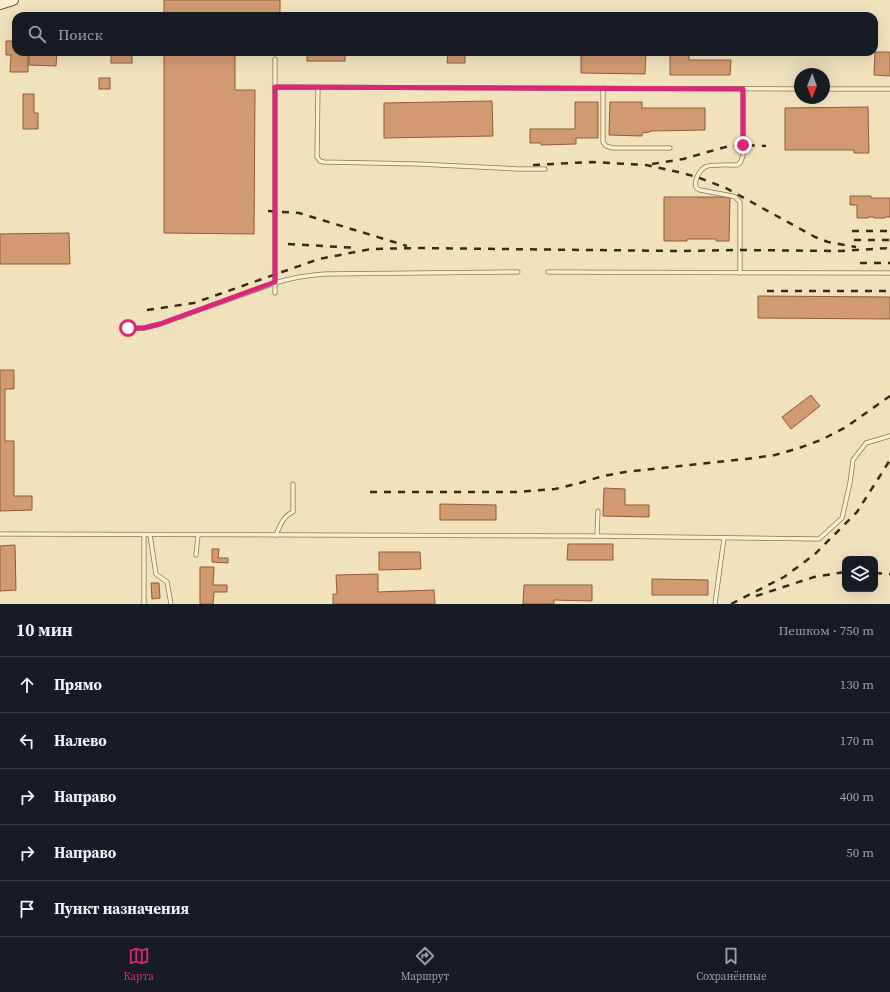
<!DOCTYPE html>
<html lang="ru">
<meta charset="utf-8">
<style>
:root{--surface:#171b24;--page:#242831;--text:#f1f3f6;--muted:#9ea1a6;--line:#363941;--accent:#db2777}
body{margin:0;font-family:"Source Serif 4",serif;background:var(--page);color:var(--text)}
.controls{position:absolute;right:12px;bottom:12px;display:grid;overflow:hidden;border-radius:8px;box-shadow:0 4px 16px #0002}
.controls button{width:36px;height:36px;display:grid;place-items:center;padding:0;border:0;border-bottom:1px solid var(--line);background:var(--surface);color:var(--text);font:20px sans-serif}
.compass{position:absolute;left:794px;top:68px;width:36px;height:36px;border-radius:50%;background:var(--surface);box-shadow:0 4px 16px #0002;rotate:181deg}
.stop{position:absolute;width:12px;height:12px;margin:-9px;border:3px solid #db2777;border-radius:50%;background:#fff}
.stop.end{background:#db2777;border-color:#fff;box-shadow:0 1px 4px #0008}
.list{margin:0;padding:0;list-style:none}
h2{display:flex;justify-content:space-between;align-items:center;height:52px;margin:0;padding:0 16px;font-size:17px}
h2 small{font-size:13px;font-weight:400;color:var(--muted)}
.list li{display:grid;grid-template-columns:26px 1fr auto;gap:12px;align-items:center;box-sizing:border-box;height:56px;padding:0 16px;border-top:1px solid var(--line)}
.list b{display:block;font-size:15px;white-space:nowrap}
.list em{font-size:13px;font-style:normal;color:var(--muted)}
.icon{flex:none;width:22px;height:22px;fill:none;stroke:currentColor;stroke-width:2;stroke-linecap:round;stroke-linejoin:round}
.map{position:relative;flex:none;width:890px;height:604px;overflow:hidden}
.search{position:absolute;background:var(--surface);box-shadow:0 4px 16px #0002;left:12px;right:12px;top:12px;height:44px;display:flex;align-items:center;gap:10px;box-sizing:border-box;padding:0 14px;border-radius:12px;color:var(--muted);font-size:15px}
.sheet{height:332px;background:var(--surface)}
nav{display:flex;justify-content:space-around;align-items:center;box-sizing:border-box;height:56px;border-top:1px solid var(--line);background:var(--surface);font-size:11px;color:var(--muted)}
nav a{display:grid;justify-items:center;gap:2px}
nav .on{color:var(--accent)}
.map>svg:first-child{display:block}
.building{fill:#d29a70;stroke:#8b5a39}
.lines{fill:none;stroke-linecap:round;stroke-linejoin:round}
.lane-casing{stroke:#8a7255;stroke-width:5}
.secondary-casing{stroke:#6c5339;stroke-width:12}
.lane{stroke:#fbefd1;stroke-width:3.5}
.secondary{stroke:#fbefd1;stroke-width:10}
.rail{stroke:#382a1b;stroke-width:2.5;stroke-dasharray:7 7;stroke-linecap:butt}
.route{stroke:#db2777;stroke-width:5}
</style>
<div class="map">
<svg width="890" height="604" viewBox="0 0 890 604">
<rect width="100%" height="100%" fill="#f1e2be"/>
<!-- building -->
<g class="building">
<rect x="164" y="0" width="116" height="16"/>
<polygon points="6,41 16,41 16,52 28,52 28,72 10,72 11,55 6,55"/>
<polygon points="29,52 57,52 56,66 29,65"/>
<rect x="111" y="52" width="21" height="11"/>
<polygon points="164,52 235,52 235,90 255,90 254,234 164,233"/>
<rect x="307" y="52" width="38" height="9"/>
<polygon points="448,52 465,52 465,63 447,63"/>
<polygon points="626,52 646,52 645,74 581,73 581,54 626,55"/>
<polygon points="670,52 689,52 689,60 731,60 730,75 670,75"/>
<polygon points="875,52 890,52 890,76 874,75"/>
<rect x="99" y="78" width="11" height="11"/>
<polygon points="23,94 34,94 34,113 38,113 38,129 23,129"/>
<polygon points="492,101 493,136 384,138 384,103"/>
<polygon points="575,102 598,102 598,138 576,138 576,144 541,145 541,143 530,143 530,129 575,129"/>
<polygon points="610,102 642,102 642,108 705,108 705,130 650,131 650,132 642,133 642,136 609,135"/>
<polygon points="868,107 869,153 854,153 854,150 785,150 785,108"/>
<polygon points="850,196 871,196 871,198 890,198 890,217 885,217 885,218 874,218 874,217 868,217 868,218 857,218 857,205 850,205"/>
<polygon points="664,197 730,197 729,241 716,241 716,239 687,239 687,241 664,241"/>
<polygon points="69,233 70,264 0,264 0,234"/>
<polygon points="758,296 890,297 890,319 758,318"/>
<polygon points="0,370 14,370 14,389 5,389 5,441 14,441 14,496 32,496 32,510 0,511"/>
<polygon points="811,395 820,406 791,429 782,417"/>
<polygon points="604,488 625,489 625,505 649,505 649,517 603,516"/>
<polygon points="440,504 496,505 496,520 440,520"/>
<polygon points="568,544 613,544 613,560 567,560"/>
<polygon points="15,545 16,590 0,591 0,546"/>
<polygon points="212,549 219,549 218,558 228,558 228,563 212,562"/>
<polygon points="379,552 420,552 421,569 379,570"/>
<polygon points="200,567 214,567 213,585 227,585 227,592 214,592 213,604 200,604"/>
<polygon points="378,574 378,592 434,590 435,604 333,604 333,594 337,594 336,575"/>
<polygon points="652,579 708,580 708,595 652,595"/>
<polygon points="151,583 159,583 160,598 152,599"/>
<polygon points="524,585 592,585 592,601 554,600 554,604 523,604"/>
</g>
<g class="lines">
<defs>
<g id="lane">
<polyline points="275,87 800,89"/>
<polyline points="318,87 317,157 320,161 324,162 418,164 518,169 545,169"/>
<polyline points="603,88 603,142 606,146 613,148 670,148"/>
<polyline points="824,89 890,89"/>
<polyline points="548,272 890,273"/>
<path d="M740 273V202L735 197 732 196 700 190C695 188 695 185 696 180 697 176 701 169 705 167 710 164 729 165 737 165L740 163 743 156V89"/>
<polyline points="275,293 275,59"/>
<path d="M128 329 144 328 160 324 275 283C291 278 308 275 325 274L518 272"/>
<polyline points="0,534 597,536 819,539 842,518 850,483 853,460 866,443 890,436"/>
<polyline points="144,535 144,604"/>
<polyline points="150,535 156,574 167,582 171,604"/>
<path d="M276 535C280 526 283 516 293 512V484"/>
<polyline points="597,536 598,511"/>
<polyline points="196,555 198,535"/>
<polyline points="715,604 724,538"/>
</g>
<polyline id="secondary" points="0,4 13,0"/>
</defs>
<!-- lane casing -->
<use href="#lane" class="lane-casing"/>
<!-- secondary casing -->
<use href="#secondary" class="secondary-casing"/>
<!-- lane -->
<use href="#lane" class="lane"/>
<!-- secondary -->
<use href="#secondary" class="secondary"/>
<!-- rail -->
<g class="rail">
<polyline points="652,164 683,159 729,146 743,145 766,146"/>
<polyline points="533,165 592,162 646,165 678,172 697,177 726,188 815,237 828,242 856,247"/>
<polyline points="268,211 299,213 407,246"/>
<polyline points="852,231 890,231"/>
<polyline points="854,240 890,240"/>
<polyline points="288,244 358,248"/>
<polyline points="860,263 890,263"/>
<polyline points="767,291 890,291"/>
<polyline points="147,310 194,303 319,259 371,249 417,248 676,251 740,250 840,251 890,248"/>
<polyline points="370,492 516,492 555,489 580,483 603,476 625,472 746,459 775,455 799,448 821,440 846,427 890,396"/>
<polyline points="875,573 890,574"/>
<polyline points="756,596 814,577 845,572"/>
<polyline points="731,604 784,577 814,555 857,512 890,460"/>
</g>
</g>
<g class="lines">
<!-- route -->
<polyline class="route" points="128,328 144,328 160,324 275,282 275,87 743,89 743,145"/>
</g>
</svg>
<div class="controls">
<button><svg class="icon" aria-label="layers" viewBox="0 0 24 24"><path d="M12 4l9 5-9 5-9-5zM3 14l9 5 9-5"/></svg></button>
</div>
<svg class="compass" viewBox="-18 -18 36 36"><path d="M0-13l5 13h-10z" fill="#e53935"/><path d="M0 13l5-13h-10z" fill="#9ea1a6"/></svg>
<div class="stop" style="left:128px;top:328px"></div>
<div class="stop end" style="left:743px;top:145px"></div>
<div class="search"><svg class="icon" aria-label="search" viewBox="0 0 24 24"><circle cx="10" cy="10" r="6"/><path d="M15 15l6 6"/></svg>Поиск</div>
</div>
<section class="sheet">
<h2>10 мин<small>Пешком · 750 m</small></h2>
<ul class="list">
<li><svg class="icon" aria-label="ahead" viewBox="0 0 24 24"><path d="M12 20V5M6 11l6-6 6 6"/></svg><div><b>Прямо</b></div><em>130 m</em></li>
<li><svg class="icon" aria-label="left" viewBox="0 0 24 24"><path d="M17 20v-9H6M10 6l-5 5 5 5"/></svg><div><b>Налево</b></div><em>170 m</em></li>
<li><svg class="icon" aria-label="right" viewBox="0 0 24 24"><path d="M7 20v-9h11M14 6l5 5-5 5"/></svg><div><b>Направо</b></div><em>400 m</em></li>
<li><svg class="icon" aria-label="right" viewBox="0 0 24 24"><path d="M7 20v-9h11M14 6l5 5-5 5"/></svg><div><b>Направо</b></div><em>50 m</em></li>
<li><svg class="icon" aria-label="arrive" viewBox="0 0 24 24"><path d="M6 21V4h12l-3 4 3 4H6"/></svg><div><b>Пункт назначения</b></div></li>
</ul>
</section>
<nav>
<a class="on"><svg class="icon" aria-label="map" viewBox="0 0 24 24"><path d="M3 6l6-2 6 2 6-2v14l-6 2-6-2-6 2zM9 4v14M15 6v14"/></svg>Карта</a>
<a><svg class="icon" aria-label="directions" viewBox="0 0 24 24"><path d="M12 3l9 9-9 9-9-9zM9 14v-3h6M13 9l2 2-2 2"/></svg>Маршрут</a>
<a><svg class="icon" aria-label="saved" viewBox="0 0 24 24"><path d="M7 4h10v16l-5-4-5 4z"/></svg>Сохранённые</a>
</nav>
